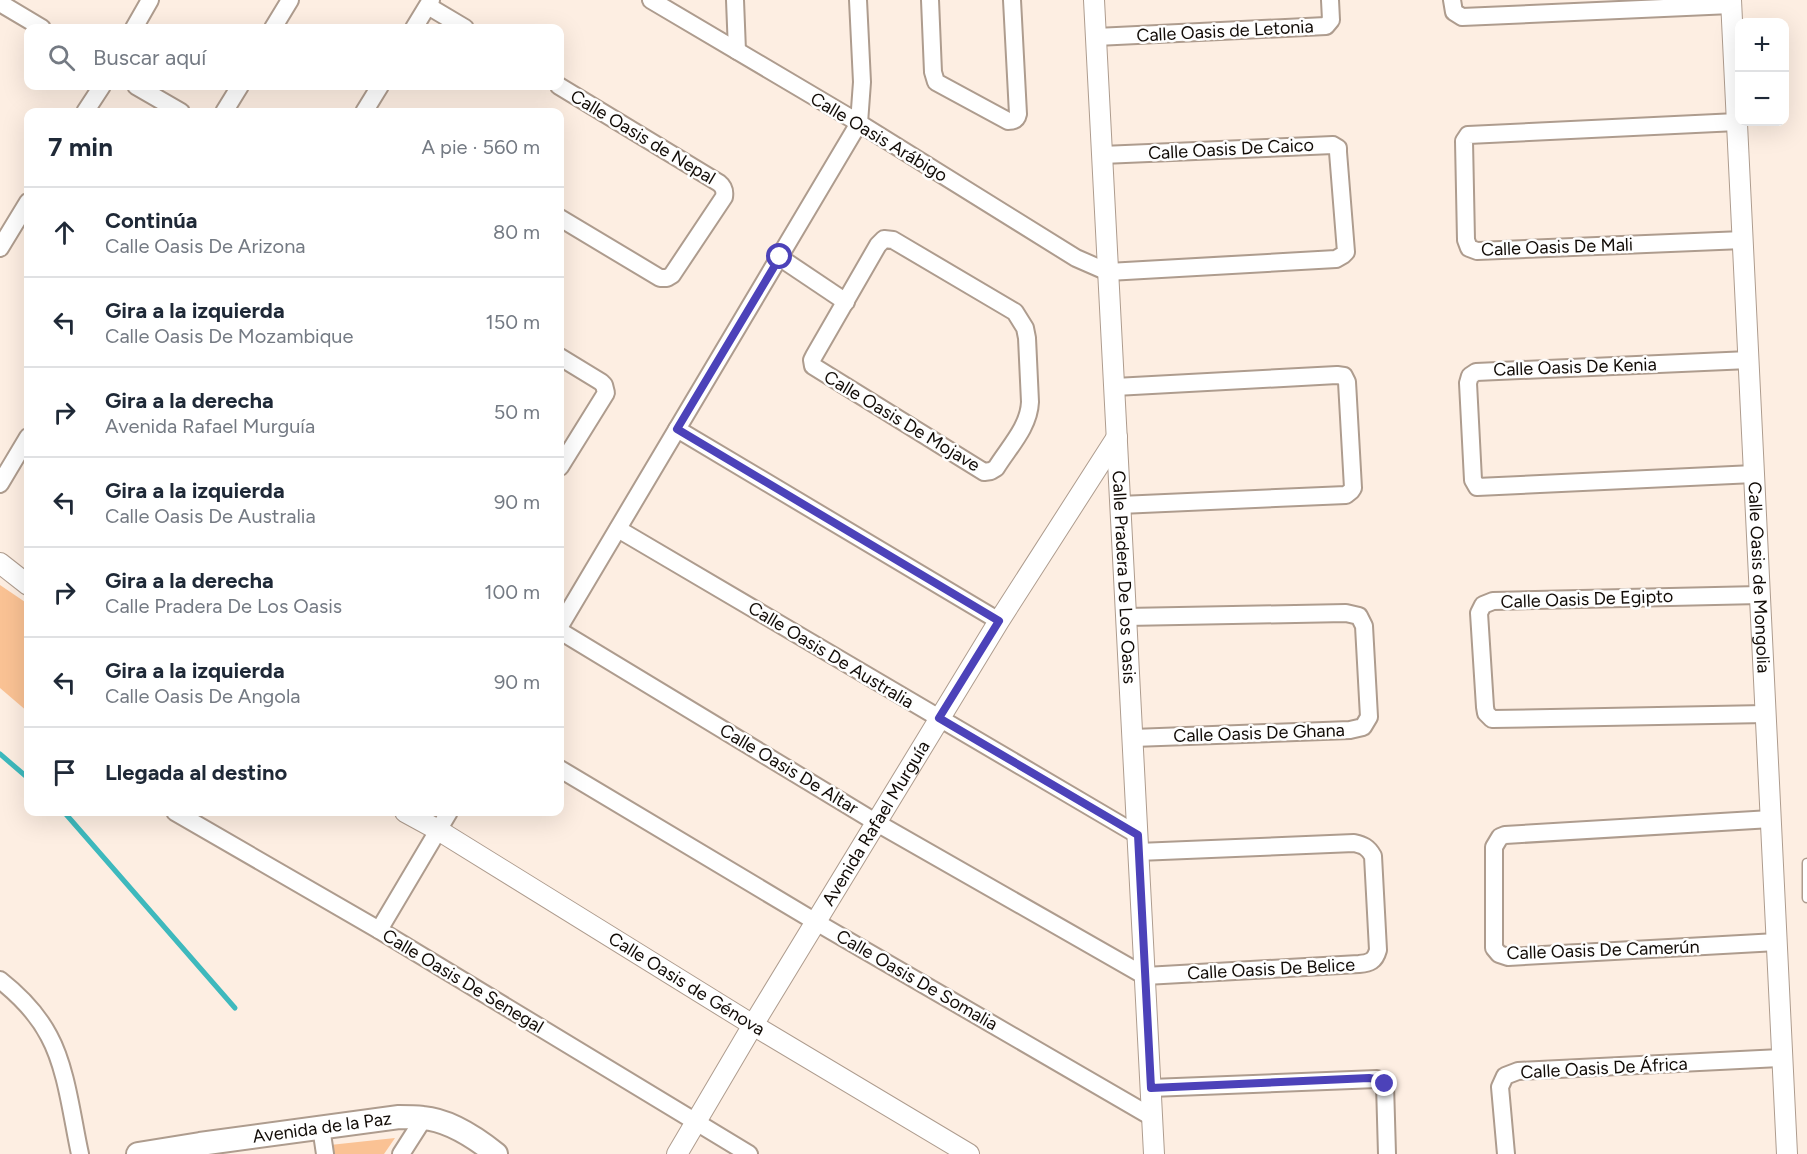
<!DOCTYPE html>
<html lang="es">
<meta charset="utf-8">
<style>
:root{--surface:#fff;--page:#f2f2f3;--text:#1f2937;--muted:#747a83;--line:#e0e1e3}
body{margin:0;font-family:Figtree,sans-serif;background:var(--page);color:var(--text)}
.controls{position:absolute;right:18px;top:18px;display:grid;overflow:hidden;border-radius:12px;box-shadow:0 6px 24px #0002}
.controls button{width:54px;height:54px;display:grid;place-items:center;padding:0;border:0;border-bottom:2px solid var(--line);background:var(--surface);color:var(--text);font:30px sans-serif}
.stop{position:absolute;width:18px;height:18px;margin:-14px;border:4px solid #4c42b9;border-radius:50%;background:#fff}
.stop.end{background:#4c42b9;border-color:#fff;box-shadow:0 2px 6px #0008}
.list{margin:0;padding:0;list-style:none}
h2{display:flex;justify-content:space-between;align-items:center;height:78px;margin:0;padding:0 24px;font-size:26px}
h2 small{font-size:20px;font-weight:400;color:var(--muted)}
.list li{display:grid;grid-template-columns:39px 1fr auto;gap:18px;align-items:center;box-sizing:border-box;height:90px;padding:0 24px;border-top:2px solid var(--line)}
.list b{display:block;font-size:22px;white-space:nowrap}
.list p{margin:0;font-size:20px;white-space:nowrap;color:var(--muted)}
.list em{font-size:20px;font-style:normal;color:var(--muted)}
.icon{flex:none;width:33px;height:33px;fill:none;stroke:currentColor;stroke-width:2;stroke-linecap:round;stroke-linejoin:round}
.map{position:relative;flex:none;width:1807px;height:1154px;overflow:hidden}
.search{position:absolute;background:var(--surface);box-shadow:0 6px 24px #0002;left:24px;top:24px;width:540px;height:66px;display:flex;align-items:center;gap:15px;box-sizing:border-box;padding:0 21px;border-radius:12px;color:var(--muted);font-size:22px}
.panel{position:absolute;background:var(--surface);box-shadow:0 6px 24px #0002;left:24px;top:108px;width:540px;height:708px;border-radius:12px}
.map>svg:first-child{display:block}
.green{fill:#fac294}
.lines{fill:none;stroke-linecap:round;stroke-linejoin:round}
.stream{stroke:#3eb9bd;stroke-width:5}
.service-casing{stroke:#ae9c8e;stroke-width:11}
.minor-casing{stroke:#ae9c8e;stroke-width:20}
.tertiary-casing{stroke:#ae9c8e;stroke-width:22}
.secondary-casing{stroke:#ae9c8e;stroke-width:26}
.service{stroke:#fff;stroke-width:8}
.minor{stroke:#fff;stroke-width:16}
.tertiary{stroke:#fff;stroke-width:20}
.secondary{stroke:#fff;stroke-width:22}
.route{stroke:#4c42b9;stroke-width:8}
.labels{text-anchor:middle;stroke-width:5;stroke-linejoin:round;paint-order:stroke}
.street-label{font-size:18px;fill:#110b06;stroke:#fefefe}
</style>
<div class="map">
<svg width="1807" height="1154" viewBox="0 0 1807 1154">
<rect width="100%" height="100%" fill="#fdeee2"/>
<!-- green -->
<g class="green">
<polygon points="0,585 28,604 28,712 0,688"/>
<polygon points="395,1138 384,1154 332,1154 330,1145"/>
</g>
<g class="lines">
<!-- stream -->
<g class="stream">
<polyline points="0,754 28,778"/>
<polyline points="64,812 235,1008"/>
</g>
<defs>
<polyline id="service" points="1807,863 1807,898"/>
<g id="minor">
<polyline points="651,0 859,123 1076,258 1108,272 1336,259 1343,255 1346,252 1338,152 1338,148 1333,145 1102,155"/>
<polyline points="735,0 737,51"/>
<path d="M930 0 933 72 936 82 1008 121C1014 121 1017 119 1018 114L1012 0"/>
<polyline points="1452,0 1454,12 1462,17 1731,5"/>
<polyline points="0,3 42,28"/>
<polyline points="428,6 465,28"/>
<polyline points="134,28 150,0"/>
<polyline points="273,28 290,0"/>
<polyline points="414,28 431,0"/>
<polyline points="1096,37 1326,26 1331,20 1330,0"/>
<polyline points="136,86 181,112"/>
<path d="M559 86 719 183C724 187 725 191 724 197L672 275 667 278H660L560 218"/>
<polyline points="85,112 102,86"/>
<polyline points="224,112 240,86"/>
<polyline points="364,112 380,86"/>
<polyline points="1737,122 1468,135 1464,141 1466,240 1469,248 1477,251 1743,240"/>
<path d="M884 239 893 240 1015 312 1025 328 1027 338 1030 402C1029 427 1009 447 996 468L991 471 984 472 813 366 812 360 814 356 878 245Z"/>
<polyline points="0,248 28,202"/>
<polyline points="779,257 846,302"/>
<polyline points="560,357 601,382 604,385 606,393 560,467"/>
<polyline points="1749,360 1476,372 1470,376 1468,383 1473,480 1477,487 1754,474"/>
<polyline points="1115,387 1337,375 1344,376 1347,382 1353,488 1351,491 1346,495 1120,505"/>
<polyline points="677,429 999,621"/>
<polyline points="0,484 28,437"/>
<polyline points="618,529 1138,835"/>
<polyline points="1760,595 1493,601 1483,605 1479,613 1485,707 1486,713 1492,719 1766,714"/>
<polyline points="1126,617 1346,613 1359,616 1364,626 1369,717 1363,727 1350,730 1133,738"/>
<polyline points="560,626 859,123 862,82 858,0"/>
<path d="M560 631 877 823 1145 976 1359 964C1370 963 1375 961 1378 950L1373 856C1368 847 1363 845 1354 843L1138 852"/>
<polyline points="560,769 816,922 1152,1117"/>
<polyline points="175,812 379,930 749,1154"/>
<polyline points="1771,819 1505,835 1500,837 1494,847 1494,948 1499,954 1508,957 1777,942"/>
<polyline points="379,930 449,812"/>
<path d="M0 980C19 995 38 1015 49 1036 67 1069 72 1118 80 1154"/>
<polyline points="1151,1088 1377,1079 1385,1084 1387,1154"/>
<polyline points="321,1127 325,1154"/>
<polyline points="401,1154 424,1118"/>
<polyline points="1506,1154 1500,1087 1505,1076 1518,1071 1782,1058"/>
</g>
<g id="tertiary">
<path id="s1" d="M1094 0 1154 1154"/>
<path id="s2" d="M1731 0 1787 1154"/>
<polyline points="0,563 28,585"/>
<path id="s3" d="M405 812 438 830 753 1025 969 1154"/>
<path id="s4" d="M677 1154 753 1025 999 621 1117 437"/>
</g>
<g id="secondary">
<path id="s5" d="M138 1154 200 1144 399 1117C407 1117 415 1117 423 1118 449 1120 476 1138 496 1154"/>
</g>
</defs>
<!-- service casing -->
<use href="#service" class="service-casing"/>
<!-- minor casing -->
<use href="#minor" class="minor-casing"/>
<!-- tertiary casing -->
<use href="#tertiary" class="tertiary-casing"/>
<!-- secondary casing -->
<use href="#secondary" class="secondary-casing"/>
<!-- service -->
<use href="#service" class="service"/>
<!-- minor -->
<use href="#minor" class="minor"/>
<!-- tertiary -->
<use href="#tertiary" class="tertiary"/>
<!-- secondary -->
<use href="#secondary" class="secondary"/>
</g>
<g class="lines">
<!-- route -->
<polyline class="route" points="780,257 677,429 999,621 939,718 1138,835 1151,1088 1369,1078 1380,1080 1385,1084"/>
</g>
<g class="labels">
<!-- street labels -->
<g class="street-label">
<text transform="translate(1225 31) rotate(-3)" y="6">Calle Oasis de Letonia</text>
<text transform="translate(643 137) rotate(31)" y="6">Calle Oasis de Nepal</text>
<text transform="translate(879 137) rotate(31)" y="6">Calle Oasis Arábigo</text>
<text transform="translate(1231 149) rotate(-3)" y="6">Calle Oasis De Caico</text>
<text transform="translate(1557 247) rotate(-2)" y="6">Calle Oasis De Mali</text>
<text transform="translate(1575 367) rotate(-2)" y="6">Calle Oasis De Kenia</text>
<text transform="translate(902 421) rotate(31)" y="6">Calle Oasis De Mojave</text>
<text dy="6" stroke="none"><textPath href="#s1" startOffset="578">Calle Pradera De Los Oasis</textPath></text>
<text dy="6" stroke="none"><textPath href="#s2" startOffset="578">Calle Oasis de Mongolia</textPath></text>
<text transform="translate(1587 599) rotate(-2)" y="6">Calle Oasis De Egipto</text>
<text transform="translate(831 655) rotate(31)" y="6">Calle Oasis De Australia</text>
<text transform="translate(1259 733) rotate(-2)" y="6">Calle Oasis De Ghana</text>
<text transform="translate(789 769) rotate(31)" y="6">Calle Oasis De Altar</text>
<text dy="6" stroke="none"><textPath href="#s4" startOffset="386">Avenida Rafael Murguía</textPath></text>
<text transform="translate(1603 950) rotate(-2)" y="6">Calle Oasis De Camerún</text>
<text transform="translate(1271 969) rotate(-3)" y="6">Calle Oasis De Belice</text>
<text transform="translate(917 980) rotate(30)" y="6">Calle Oasis De Somalia</text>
<text transform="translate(463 981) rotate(31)" y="6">Calle Oasis De Senegal</text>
<text dy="6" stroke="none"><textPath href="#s3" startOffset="330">Calle Oasis de Génova</textPath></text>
<text transform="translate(1604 1068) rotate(-3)" y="6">Calle Oasis De África</text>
<text dy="6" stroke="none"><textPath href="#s5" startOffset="186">Avenida de la Paz</textPath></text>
</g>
</g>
</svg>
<div class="controls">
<button>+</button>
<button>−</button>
</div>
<div class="stop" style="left:780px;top:257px"></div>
<div class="stop end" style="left:1385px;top:1084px"></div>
<div class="search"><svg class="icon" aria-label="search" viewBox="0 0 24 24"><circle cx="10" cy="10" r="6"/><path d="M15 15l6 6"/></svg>Buscar aquí</div>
<section class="panel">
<h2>7 min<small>A pie · 560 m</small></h2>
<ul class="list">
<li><svg class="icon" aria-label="ahead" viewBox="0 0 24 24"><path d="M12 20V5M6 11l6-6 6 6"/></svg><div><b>Continúa</b><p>Calle Oasis De Arizona</p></div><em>80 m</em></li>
<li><svg class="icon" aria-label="left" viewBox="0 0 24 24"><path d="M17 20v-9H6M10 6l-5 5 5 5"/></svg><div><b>Gira a la izquierda</b><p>Calle Oasis De Mozambique</p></div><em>150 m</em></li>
<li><svg class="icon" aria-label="right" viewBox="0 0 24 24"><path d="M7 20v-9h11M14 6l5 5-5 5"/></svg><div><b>Gira a la derecha</b><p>Avenida Rafael Murguía</p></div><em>50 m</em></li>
<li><svg class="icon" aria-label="left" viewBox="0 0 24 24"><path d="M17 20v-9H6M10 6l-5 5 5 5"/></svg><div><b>Gira a la izquierda</b><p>Calle Oasis De Australia</p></div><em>90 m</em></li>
<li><svg class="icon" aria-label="right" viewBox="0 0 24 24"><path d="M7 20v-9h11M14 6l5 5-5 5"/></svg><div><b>Gira a la derecha</b><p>Calle Pradera De Los Oasis</p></div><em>100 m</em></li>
<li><svg class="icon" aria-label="left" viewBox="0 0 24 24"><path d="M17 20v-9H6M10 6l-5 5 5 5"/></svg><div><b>Gira a la izquierda</b><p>Calle Oasis De Angola</p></div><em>90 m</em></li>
<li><svg class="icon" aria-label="arrive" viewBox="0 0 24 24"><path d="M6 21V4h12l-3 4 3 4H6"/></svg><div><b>Llegada al destino</b></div></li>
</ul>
</section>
</div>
